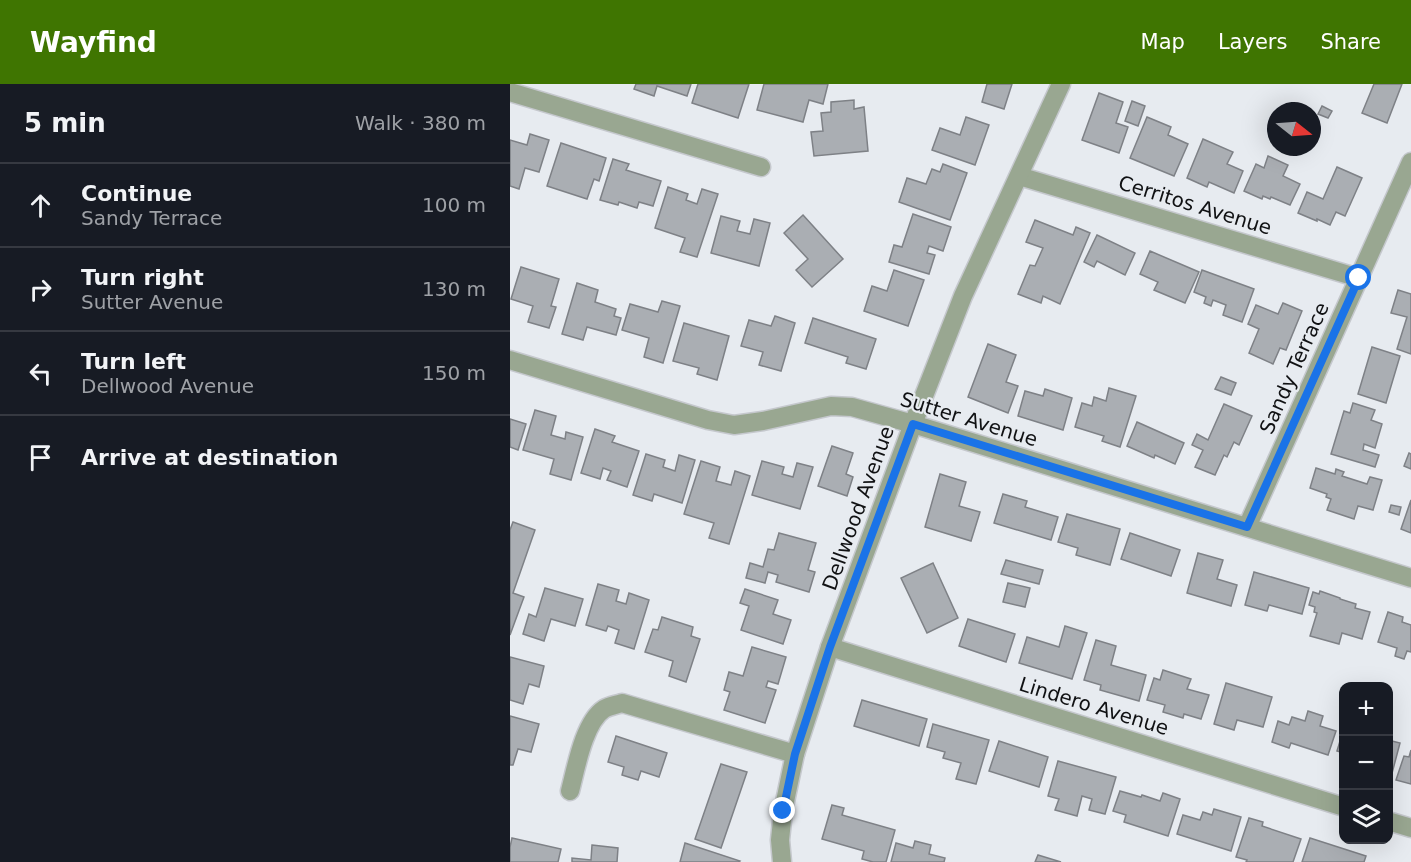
<!DOCTYPE html>
<meta charset="utf-8">
<style>
:root{--surface:#171b24;--page:#242831;--text:#f1f3f6;--muted:#9ea1a6;--line:#363941;--accent:#3f7501}
body{margin:0;font-family:"DejaVu Sans",sans-serif;background:var(--page);color:var(--text)}
.controls{position:absolute;right:18px;bottom:18px;display:grid;overflow:hidden;border-radius:12px;box-shadow:0 6px 24px #0002}
.controls button{width:54px;height:54px;display:grid;place-items:center;padding:0;border:0;border-bottom:2px solid var(--line);background:var(--surface);color:var(--text);font:30px sans-serif}
.compass{position:absolute;left:757px;top:18px;width:54px;height:54px;border-radius:50%;background:var(--surface);box-shadow:0 6px 24px #0002;rotate:107deg}
.stop{position:absolute;width:18px;height:18px;margin:-14px;border:4px solid #1a73e8;border-radius:50%;background:#fff}
.stop.end{background:#1a73e8;border-color:#fff;box-shadow:0 2px 6px #0008}
.list{margin:0;padding:0;list-style:none}
h2{display:flex;justify-content:space-between;align-items:center;height:78px;margin:0;padding:0 24px;font-size:26px}
h2 small{font-size:20px;font-weight:400;color:var(--muted)}
.list li{display:grid;grid-template-columns:39px 1fr auto;gap:18px;align-items:center;box-sizing:border-box;height:84px;padding:0 24px;border-top:2px solid var(--line)}
.list b{display:block;font-size:22px;white-space:nowrap}
.list p{margin:0;font-size:20px;white-space:nowrap;color:var(--muted)}
.list em{font-size:20px;font-style:normal;color:var(--muted)}
.icon{flex:none;width:33px;height:33px;fill:none;stroke:currentColor;stroke-width:2;stroke-linecap:round;stroke-linejoin:round}
.map{position:relative;flex:none;width:901px;height:778px;overflow:hidden}
header{display:flex;align-items:center;gap:36px;box-sizing:border-box;height:84px;padding:0 30px;background:var(--accent);color:#fff}
header strong{font-size:28px}
nav{display:flex;gap:33px;margin-inline-start:auto;font-size:21px}
main{display:flex}
aside{flex:1;background:var(--surface)}
.map>svg:first-child{display:block}
.building{fill:#aaaeb3;stroke:#7e8186;stroke-width:1.5}
.lines{fill:none;stroke-linecap:round;stroke-linejoin:round}
.minor-casing{stroke:#c5c8cd;stroke-width:21}
.minor{stroke:#99a791;stroke-width:18}
.route{stroke:#1a73e8;stroke-width:8}
.labels{text-anchor:middle;stroke-width:4.5;stroke-linejoin:round;paint-order:stroke}
.street-label{font-size:20px;fill:#101113;stroke:#e7ebf0}
</style>
<header>
<strong>Wayfind</strong>
<nav><a>Map</a><a>Layers</a><a>Share</a></nav>
</header>
<main>
<aside>
<h2>5 min<small>Walk · 380 m</small></h2>
<ul class="list">
<li><svg class="icon" aria-label="ahead" viewBox="0 0 24 24"><path d="M12 20V5M6 11l6-6 6 6"/></svg><div><b>Continue</b><p>Sandy Terrace</p></div><em>100 m</em></li>
<li><svg class="icon" aria-label="right" viewBox="0 0 24 24"><path d="M7 20v-9h11M14 6l5 5-5 5"/></svg><div><b>Turn right</b><p>Sutter Avenue</p></div><em>130 m</em></li>
<li><svg class="icon" aria-label="left" viewBox="0 0 24 24"><path d="M17 20v-9H6M10 6l-5 5 5 5"/></svg><div><b>Turn left</b><p>Dellwood Avenue</p></div><em>150 m</em></li>
<li><svg class="icon" aria-label="arrive" viewBox="0 0 24 24"><path d="M6 21V4h12l-3 4 3 4H6"/></svg><div><b>Arrive at destination</b></div></li>
</ul>
</aside>
<div class="map">
<svg width="901" height="778" viewBox="0 0 901 778">
<rect width="100%" height="100%" fill="#e7ebf0"/>
<!-- building -->
<g class="building">
<polygon points="126,0 181,0 177,12 147,2 144,12 124,5"/>
<polygon points="188,0 239,0 228,34 182,19"/>
<polygon points="254,0 318,0 313,20 299,16 293,38 247,26"/>
<polygon points="477,0 502,0 494,25 472,18"/>
<polygon points="864,0 892,0 877,39 852,29"/>
<polygon points="589,9 613,18 606,39 618,43 609,69 572,56"/>
<polygon points="344,16 344,25 354,23 358,67 304,72 301,48 313,47 311,29 321,28 321,18"/>
<polygon points="622,17 635,22 628,42 615,37"/>
<polygon points="812,22 822,27 818,34 808,30"/>
<polygon points="456,33 479,41 465,81 422,66 430,44 450,51"/>
<polygon points="637,33 661,43 658,51 678,60 664,92 620,74"/>
<polygon points="20,50 39,56 29,88 15,84 9,105 0,102 0,56 17,61"/>
<polygon points="693,55 723,68 717,80 733,87 724,109 699,98 697,103 677,94"/>
<polygon points="51,59 96,74 89,97 84,95 77,115 37,102"/>
<polygon points="758,72 778,81 773,92 790,100 780,121 761,113 760,115 753,112 752,115 734,107 746,80 754,84"/>
<polygon points="103,75 119,80 116,86 151,97 143,122 129,118 127,124 109,118 108,121 90,116"/>
<polygon points="433,80 457,89 440,136 389,118 397,94 416,100 422,85 430,88"/>
<polygon points="827,83 852,94 835,132 826,128 820,141 807,135 807,137 788,129 797,108 813,115"/>
<polygon points="158,103 178,110 176,116 187,120 192,105 208,110 187,173 170,168 175,154 145,144"/>
<polygon points="403,130 441,143 433,167 419,162 417,169 425,171 419,190 379,178 384,161 392,163"/>
<polygon points="293,131 333,175 302,203 286,186 298,175 274,149"/>
<polygon points="211,132 230,137 227,147 240,150 244,135 260,139 249,182 201,169"/>
<polygon points="525,136 563,151 566,143 580,149 550,220 533,212 531,219 508,210 520,181 525,182 533,164 516,158"/>
<polygon points="587,151 625,169 615,191 587,177 584,183 574,178"/>
<polygon points="640,167 689,188 675,219 644,206 648,198 630,190"/>
<polygon points="11,183 49,195 41,222 46,223 39,244 18,238 23,222 1,215"/>
<polygon points="384,186 414,196 398,242 354,227 362,202 377,207"/>
<polygon points="692,186 744,205 732,238 713,231 716,221 703,216 701,222 694,219 696,213 684,208"/>
<polygon points="67,199 88,206 85,218 106,225 104,232 111,234 106,251 77,243 73,256 52,250"/>
<polygon points="888,206 901,210 901,270 887,265 897,233 881,229"/>
<polygon points="152,217 170,222 153,279 134,273 139,254 112,246 120,220 148,228"/>
<polygon points="773,219 792,227 776,266 770,264 763,280 739,269 749,245 738,240 746,221 768,230"/>
<polygon points="265,232 285,239 271,287 249,281 253,268 231,262 239,236 261,242"/>
<polygon points="303,234 366,255 356,285 336,279 338,273 295,259"/>
<polygon points="174,239 219,252 207,296 187,290 189,284 163,277"/>
<polygon points="478,260 506,271 496,298 508,302 498,329 458,313"/>
<polygon points="862,263 890,272 876,319 848,310"/>
<polygon points="711,293 726,299 721,311 705,305"/>
<polygon points="599,304 626,312 610,363 592,357 594,352 565,343 572,319 582,322 584,313 596,317"/>
<polygon points="535,305 562,314 553,346 508,332 515,307 533,312"/>
<polygon points="843,319 865,326 861,336 872,340 865,364 854,360 853,366 869,371 865,383 821,370 834,327 840,329"/>
<polygon points="714,320 742,332 729,361 724,358 717,373 714,371 705,391 685,383 693,366 682,361 687,350 698,356"/>
<polygon points="25,326 46,332 41,351 55,355 56,348 73,353 61,396 40,390 44,375 13,366"/>
<polygon points="0,335 16,340 8,366 0,363"/>
<polygon points="627,338 674,359 665,380 645,371 644,374 617,362"/>
<polygon points="85,345 105,352 102,358 129,367 117,403 97,396 101,387 93,384 90,395 71,389"/>
<polygon points="322,362 343,369 336,390 343,393 337,412 308,402"/>
<polygon points="899,369 901,370 901,385 894,382"/>
<polygon points="136,370 155,376 153,383 165,387 169,371 185,376 172,419 144,410 142,417 123,411"/>
<polygon points="191,377 210,383 206,397 221,401 225,387 240,392 219,460 199,454 204,439 174,430"/>
<polygon points="252,377 274,383 272,390 283,393 287,379 303,383 290,425 242,411"/>
<polygon points="806,384 825,390 826,385 834,388 832,392 857,400 860,393 872,396 863,426 848,422 844,435 817,426 821,415 816,413 817,410 800,404"/>
<polygon points="430,390 456,398 449,422 470,428 461,457 415,443"/>
<polygon points="493,410 517,417 515,423 548,433 541,456 484,439"/>
<polygon points="901,416 901,449 891,445"/>
<polygon points="881,421 891,423 889,431 879,428"/>
<polygon points="557,430 610,445 600,481 566,471 568,464 548,458"/>
<polygon points="3,438 25,446 3,509 14,513 0,551 0,446"/>
<polygon points="269,449 306,459 298,486 305,488 299,508 266,498 268,491 258,488 255,499 236,494 240,479 253,483 258,465 264,466"/>
<polygon points="620,449 670,466 661,492 611,475"/>
<polygon points="688,469 713,476 707,495 727,501 721,522 677,509"/>
<polygon points="496,476 533,486 529,500 491,490"/>
<polygon points="423,479 448,534 417,549 391,494"/>
<polygon points="744,488 799,504 792,530 759,521 757,527 735,521"/>
<polygon points="498,499 520,504 515,523 493,518"/>
<polygon points="88,500 109,506 106,517 116,520 119,509 139,516 124,565 105,559 109,546 98,542 96,547 76,541"/>
<polygon points="35,504 73,515 65,542 41,535 34,557 13,550 19,530 26,533"/>
<polygon points="235,505 268,516 263,530 281,536 273,560 231,546 239,522 230,519"/>
<polygon points="810,507 830,514 830,515 846,520 845,524 860,528 852,555 832,549 829,560 800,552 807,529 804,528 805,523 799,521 803,508 809,510"/>
<polygon points="878,528 893,533 892,538 901,541 901,568 897,567 894,575 885,572 887,564 868,558"/>
<polygon points="152,533 183,543 181,552 190,555 176,598 159,592 163,577 135,568 143,545 148,546"/>
<polygon points="458,535 505,550 496,578 449,562"/>
<polygon points="555,542 577,549 562,595 509,579 517,553 549,563"/>
<polygon points="586,556 606,562 601,581 636,591 629,617 590,606 591,601 574,596"/>
<polygon points="242,563 276,573 268,600 258,597 256,603 266,606 255,639 214,626 220,608 214,606 219,588 233,592"/>
<polygon points="0,573 34,582 29,603 19,600 13,620 0,616"/>
<polygon points="653,586 681,595 677,605 699,611 691,635 674,630 673,634 653,628 655,621 637,616 644,594 650,596"/>
<polygon points="716,599 762,613 753,643 727,636 724,646 704,640"/>
<polygon points="352,616 417,635 409,662 344,642"/>
<polygon points="798,627 813,632 810,642 826,647 818,671 781,659 779,664 762,658 768,637 779,641 782,633 795,637"/>
<polygon points="0,632 29,640 21,668 8,665 3,681 0,681"/>
<polygon points="423,640 479,656 466,700 446,695 451,679 433,674 435,668 417,663"/>
<polygon points="834,644 834,669 827,667"/>
<polygon points="106,652 157,669 149,693 131,687 128,696 112,691 114,683 98,678"/>
<polygon points="878,656 890,659 881,693 878,693"/>
<polygon points="489,657 538,673 529,703 479,687"/>
<polygon points="901,666 901,700 886,696 894,672 899,673"/>
<polygon points="548,677 606,693 595,730 579,726 582,715 572,712 567,732 545,726 549,715 538,712"/>
<polygon points="211,680 237,688 211,764 185,755"/>
<polygon points="610,707 631,713 632,711 650,717 653,709 670,715 658,752 614,738 616,731 603,727"/>
<polygon points="322,721 334,724 332,731 385,746 376,778 363,778 352,775 354,767 312,755"/>
<polygon points="704,725 731,733 721,767 667,750 673,731 690,736 693,728 702,731"/>
<polygon points="739,734 753,738 752,742 791,755 783,778 736,778 737,776 726,773"/>
<polygon points="2,754 51,765 48,778 0,778 0,763"/>
<polygon points="800,754 856,772 854,778 792,778"/>
<polygon points="405,757 421,761 419,770 435,774 434,778 381,778 386,759 403,764"/>
<polygon points="175,759 230,777 229,778 170,778"/>
<polygon points="82,761 108,764 107,778 62,778 62,774 81,776"/>
<polygon points="528,771 551,778 525,778"/>
</g>
<g class="lines">
<defs>
<g id="minor">
<polyline points="0,8 251,83"/>
<polyline points="509,92 849,194"/>
<polyline points="0,276 198,336 224,341 253,337 321,322 342,323 403,340 901,494"/>
<polyline points="737,443 901,78"/>
<polyline points="320,563 834,723"/>
<path d="M60 707C66 684 74 638 94 625 99 622 106 621 112 619L285 670"/>
<polyline points="878,737 901,744"/>
<polyline points="272,778 270,756 273,727 285,670 320,563 403,340 453,212 551,0"/>
</g>
</defs>
<!-- minor casing -->
<use href="#minor" class="minor-casing"/>
<!-- minor -->
<use href="#minor" class="minor"/>
</g>
<g class="lines">
<!-- route -->
<polyline class="route" points="273,727 285,670 320,563 403,340 737,443 849,194"/>
</g>
<g class="labels">
<!-- street labels -->
<g class="street-label">
<text transform="translate(685 121) rotate(17)" y="7">Cerritos Avenue</text>
<text transform="translate(784 284) rotate(-66)" y="7">Sandy Terrace</text>
<text transform="translate(459 335) rotate(17)" y="7">Sutter Avenue</text>
<text transform="translate(348 424) rotate(-70)" y="7">Dellwood Avenue</text>
<text transform="translate(584 622) rotate(17)" y="7">Lindero Avenue</text>
</g>
</g>
</svg>
<div class="controls">
<button>+</button>
<button>−</button>
<button><svg class="icon" aria-label="layers" viewBox="0 0 24 24"><path d="M12 4l9 5-9 5-9-5zM3 14l9 5 9-5"/></svg></button>
</div>
<svg class="compass" viewBox="-18 -18 36 36"><path d="M0-13l5 13h-10z" fill="#e53935"/><path d="M0 13l5-13h-10z" fill="#9ea1a6"/></svg>
<div class="stop" style="left:849px;top:194px"></div>
<div class="stop end" style="left:273px;top:727px"></div>
</div>
</main>
